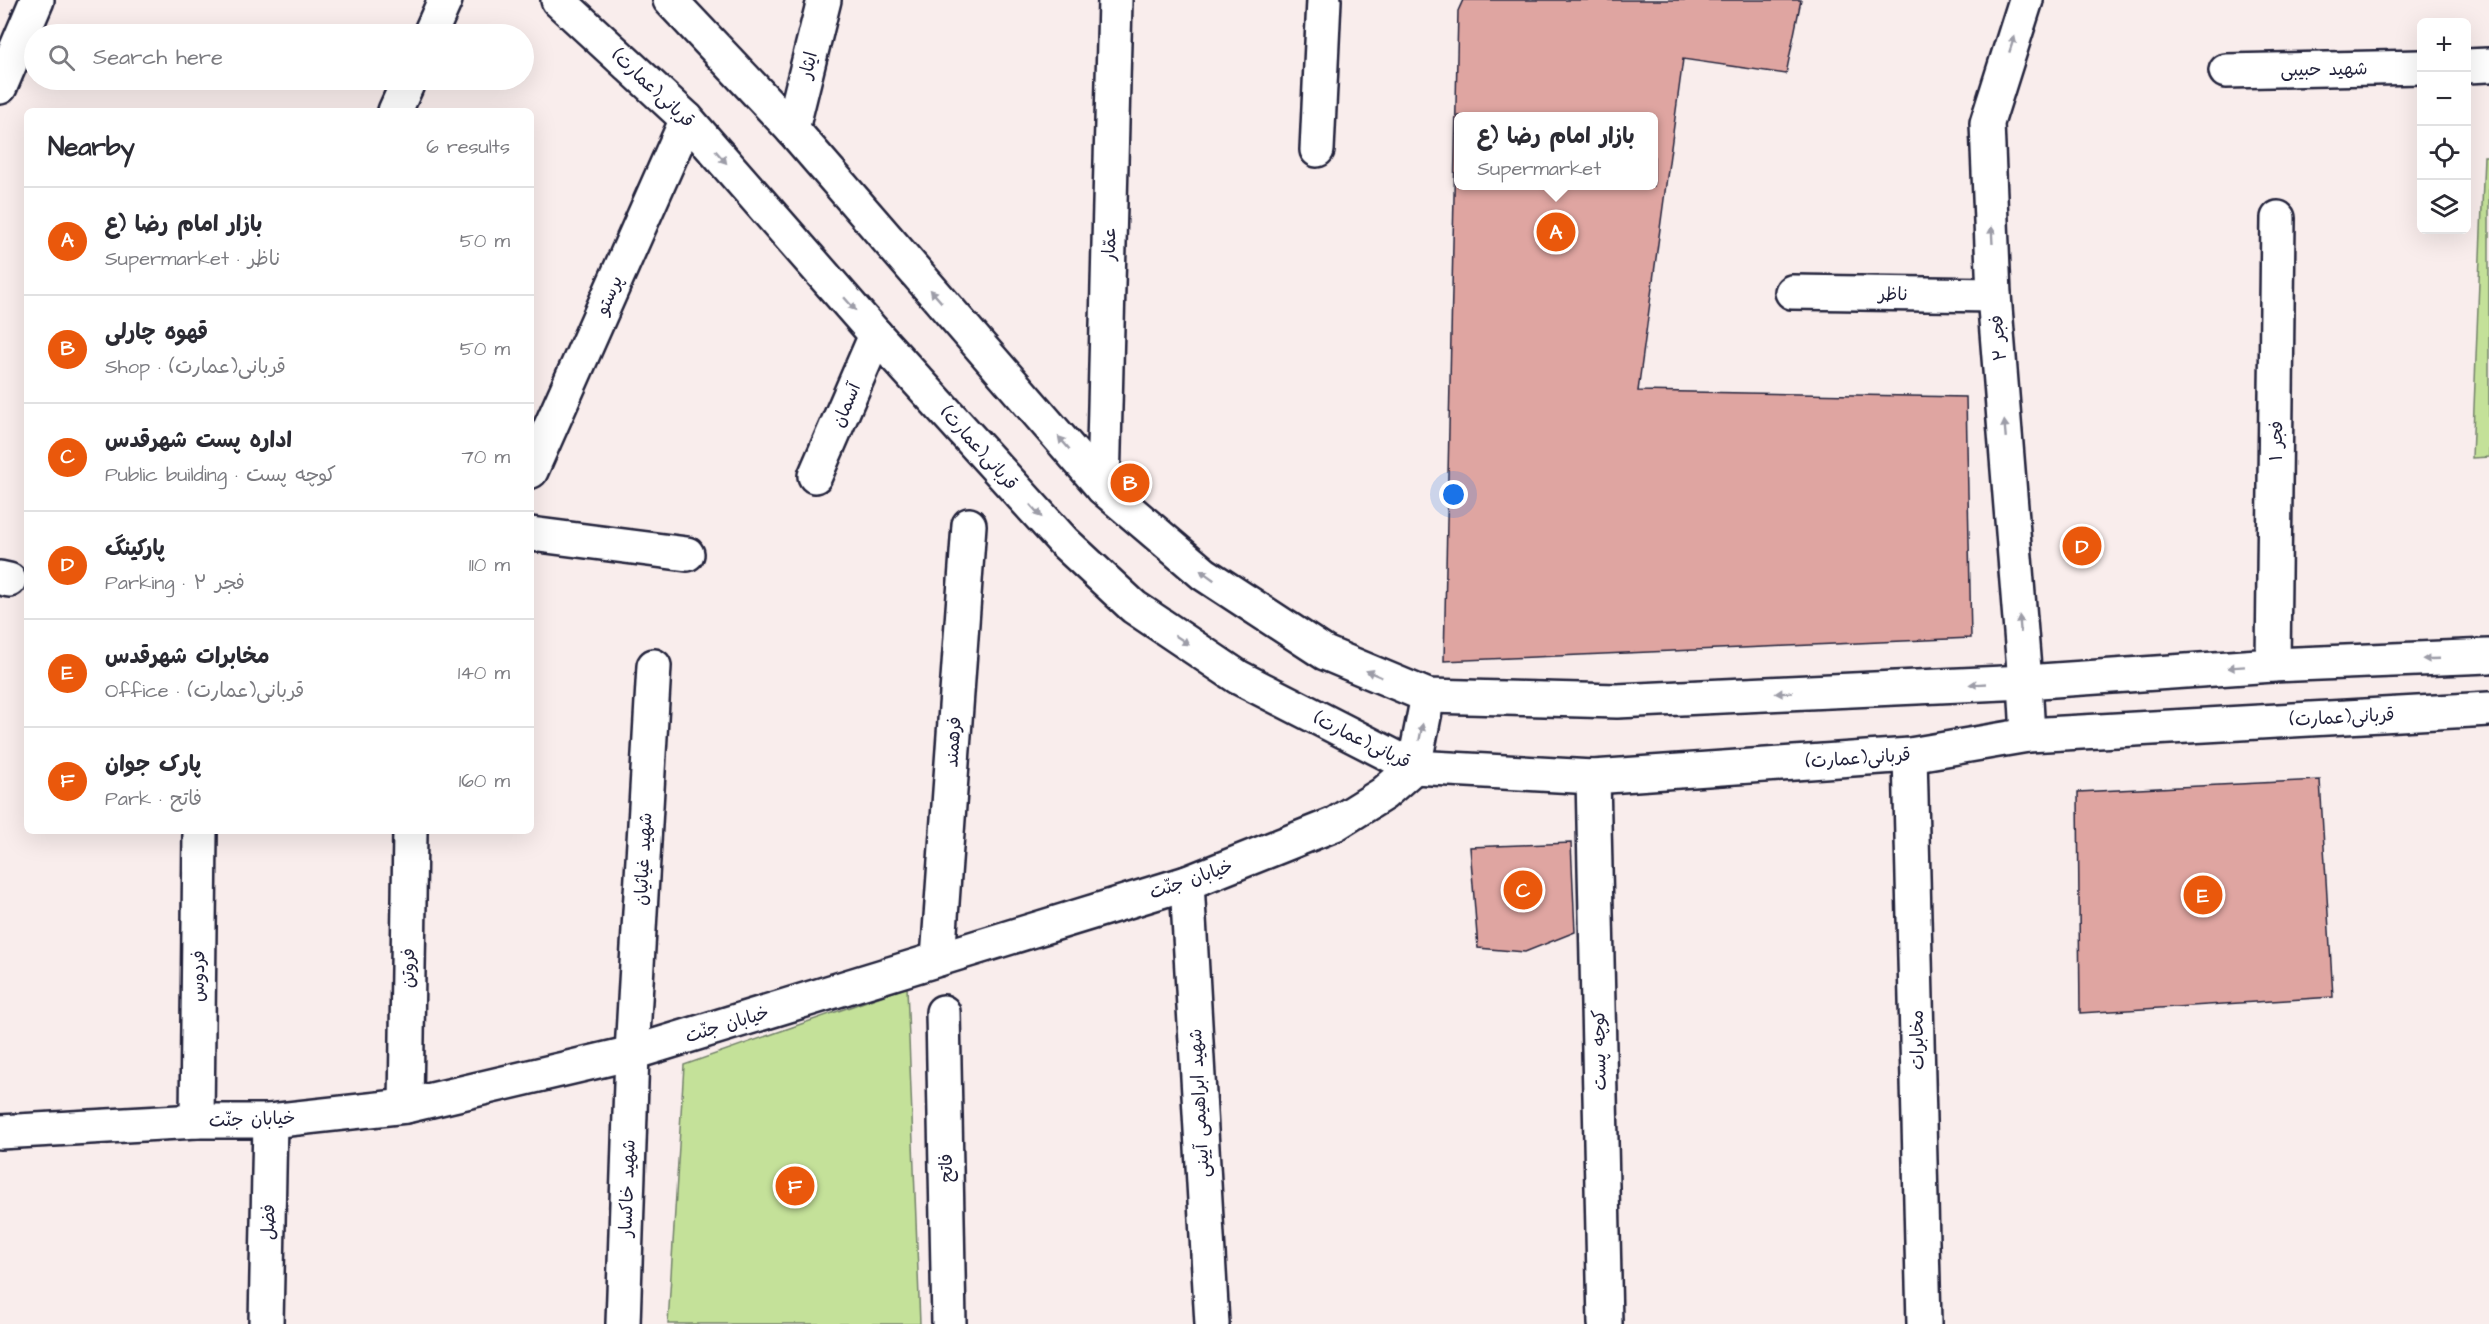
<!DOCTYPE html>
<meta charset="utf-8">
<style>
:root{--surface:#fff;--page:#f2f2f3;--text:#2b2b33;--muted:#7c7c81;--line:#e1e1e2;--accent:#ea580c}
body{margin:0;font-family:"Architects Daughter","Playpen Sans Arabic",sans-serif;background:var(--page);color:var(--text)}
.controls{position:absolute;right:18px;top:18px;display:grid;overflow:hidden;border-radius:9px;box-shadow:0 6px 24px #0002}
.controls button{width:54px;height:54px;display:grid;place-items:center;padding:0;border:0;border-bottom:2px solid var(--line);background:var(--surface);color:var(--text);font:30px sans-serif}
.you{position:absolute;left:1454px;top:495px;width:21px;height:21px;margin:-15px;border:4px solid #fff;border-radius:50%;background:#1a73e8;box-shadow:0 0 0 9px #1a73e833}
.badge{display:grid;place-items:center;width:39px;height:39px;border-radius:50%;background:var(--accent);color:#fff;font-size:20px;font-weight:700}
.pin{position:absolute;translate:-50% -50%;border:3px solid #fff;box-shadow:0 2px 6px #0006}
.popup{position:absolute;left:1454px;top:112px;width:204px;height:78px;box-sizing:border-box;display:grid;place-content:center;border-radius:9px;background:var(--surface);filter:drop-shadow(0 2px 4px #0005);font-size:20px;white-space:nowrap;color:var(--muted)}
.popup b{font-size:22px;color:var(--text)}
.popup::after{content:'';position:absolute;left:50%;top:100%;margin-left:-12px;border:12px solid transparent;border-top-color:var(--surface)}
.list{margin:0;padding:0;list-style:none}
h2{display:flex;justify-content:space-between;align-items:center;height:78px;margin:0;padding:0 24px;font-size:26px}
h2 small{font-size:20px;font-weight:400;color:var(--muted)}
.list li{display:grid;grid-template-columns:39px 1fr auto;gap:18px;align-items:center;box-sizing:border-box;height:108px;padding:0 24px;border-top:2px solid var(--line)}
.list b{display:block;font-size:22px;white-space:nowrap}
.list p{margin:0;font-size:20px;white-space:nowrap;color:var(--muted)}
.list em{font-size:20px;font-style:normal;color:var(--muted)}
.icon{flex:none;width:33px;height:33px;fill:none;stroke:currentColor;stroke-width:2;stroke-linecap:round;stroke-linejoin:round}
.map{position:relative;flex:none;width:2489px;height:1324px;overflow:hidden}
.search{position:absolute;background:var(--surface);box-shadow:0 6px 24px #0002;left:24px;top:24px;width:510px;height:66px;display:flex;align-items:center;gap:15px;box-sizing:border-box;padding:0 21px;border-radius:33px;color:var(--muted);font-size:22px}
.panel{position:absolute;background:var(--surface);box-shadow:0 6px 24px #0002;left:24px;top:108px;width:510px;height:726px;border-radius:9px}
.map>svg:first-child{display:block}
.green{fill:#c4e199;stroke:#73826a;stroke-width:1.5}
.building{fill:#dfa5a1;stroke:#22223b;stroke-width:1.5;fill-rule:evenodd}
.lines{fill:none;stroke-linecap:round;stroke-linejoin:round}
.minor-casing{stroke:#22223b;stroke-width:38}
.major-casing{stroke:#22223b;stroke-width:38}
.minor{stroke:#fff;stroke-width:33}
.major{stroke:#fff;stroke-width:33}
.oneway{fill:#9c9ca7}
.labels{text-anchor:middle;stroke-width:5;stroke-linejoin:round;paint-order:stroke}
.street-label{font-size:18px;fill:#22223b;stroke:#fff}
</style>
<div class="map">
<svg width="2489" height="1324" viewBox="0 0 2489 1324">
<rect width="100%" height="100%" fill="#f9edec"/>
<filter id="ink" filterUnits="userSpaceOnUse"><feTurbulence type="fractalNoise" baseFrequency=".0167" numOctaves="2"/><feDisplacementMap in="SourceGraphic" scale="12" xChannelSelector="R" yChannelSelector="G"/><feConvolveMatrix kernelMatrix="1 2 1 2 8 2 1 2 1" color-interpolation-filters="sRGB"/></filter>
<g filter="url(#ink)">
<!-- green -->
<g class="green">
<polygon points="2484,156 2489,156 2489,457 2472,458"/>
<polygon points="907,987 920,1324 668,1324 684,1065"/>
</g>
<!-- building -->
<g class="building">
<path d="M1463 0H1801L1786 74 1683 59 1638 391 1966 397 1971 638 1444 661 1458 11ZM1458 116H1654V186H1458Z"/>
<polygon points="2320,780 2333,997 2080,1013 2078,792"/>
<polygon points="1571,843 1575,932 1525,952 1478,948 1470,847"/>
</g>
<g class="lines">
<defs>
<g id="minor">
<polyline points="430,34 445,0"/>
<polyline points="2466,66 2489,65"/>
<polyline points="2226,71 2422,67"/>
<polyline points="0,87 37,0"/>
<polyline points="395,111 409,80"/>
<polyline points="792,129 824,0"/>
<polyline points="1317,150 1324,0"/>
<polyline points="1792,292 1994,295"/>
<polyline points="531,471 687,119"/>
<polyline points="815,476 876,335"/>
<polyline points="1103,488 1115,0"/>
<polyline points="531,534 687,554"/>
<polyline points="0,578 9,580"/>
<polyline points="2273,665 2278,218"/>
<polyline points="2025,682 1994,295 1987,123 2026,0"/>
<polyline points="1910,755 1924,1324"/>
<polyline points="1593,777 1605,1324"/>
<polyline points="1187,883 1212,1324"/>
<polyline points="938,959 969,525"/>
<polyline points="943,1012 949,1324"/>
<polyline points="406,1106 410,831"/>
<polyline points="197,1121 200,831"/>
<polyline points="0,1132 197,1121 270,1121 406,1106 632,1053 1187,883 1335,824 1383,794 1414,767"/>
<polyline points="266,1324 270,1121"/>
<polyline points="623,1324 632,1053 654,666"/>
</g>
<g id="major">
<polyline points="558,0 687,119 876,335 1064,542 1134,607 1238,677 1414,767 1593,777 1910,755 2028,735 2489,709"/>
<polyline points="670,0 792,129 1103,488 1204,574 1325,653 1428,696 1617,701 2025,682 2273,665 2489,656"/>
<polyline points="2025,682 2028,735"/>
<polyline points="1414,767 1428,696"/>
</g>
</defs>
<!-- minor casing -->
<use href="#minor" class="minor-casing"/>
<!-- major casing -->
<use href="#major" class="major-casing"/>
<!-- minor -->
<use href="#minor" class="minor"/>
<!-- major -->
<use href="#major" class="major"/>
</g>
<!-- one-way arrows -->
<defs><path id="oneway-solid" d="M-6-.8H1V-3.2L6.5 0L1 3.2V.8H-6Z" transform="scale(1.5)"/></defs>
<g class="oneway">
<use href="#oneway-solid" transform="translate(2012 44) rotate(-72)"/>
<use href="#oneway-solid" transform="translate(721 157) rotate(49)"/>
<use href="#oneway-solid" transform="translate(1992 235) rotate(-93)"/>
<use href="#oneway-solid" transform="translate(936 296) rotate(-131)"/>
<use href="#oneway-solid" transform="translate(850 304) rotate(49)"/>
<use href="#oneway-solid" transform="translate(2005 429) rotate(-95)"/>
<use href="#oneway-solid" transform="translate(1064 443) rotate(-131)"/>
<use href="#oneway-solid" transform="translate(1036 511) rotate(48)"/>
<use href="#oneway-solid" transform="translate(1207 575) rotate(-144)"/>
<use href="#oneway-solid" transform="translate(2020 624) rotate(-95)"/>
<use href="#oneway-solid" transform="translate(1182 640) rotate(34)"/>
<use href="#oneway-solid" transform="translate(2431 659) rotate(178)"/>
<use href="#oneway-solid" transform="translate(2236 667) rotate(176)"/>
<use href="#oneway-solid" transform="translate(1374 674) rotate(-157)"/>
<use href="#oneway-solid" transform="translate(1978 684) rotate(177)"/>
<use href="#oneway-solid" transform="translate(1784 693) rotate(177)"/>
<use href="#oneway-solid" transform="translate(1421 732) rotate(-79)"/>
</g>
</g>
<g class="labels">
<!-- street labels -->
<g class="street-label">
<text transform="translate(808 65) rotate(-76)" y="6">ایثار</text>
<text transform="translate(2324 69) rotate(-1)" y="6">شهید حبیبی</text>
<text transform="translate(653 88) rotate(43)" y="6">(عمارت)قربانی</text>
<text transform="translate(1109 244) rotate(-89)" y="6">عمّار</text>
<text transform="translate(1893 294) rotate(1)" y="6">ناظر</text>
<text transform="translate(609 295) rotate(-66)" y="6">پرستو</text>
<text transform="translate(1998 338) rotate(-95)" y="6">فجر ۲</text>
<text transform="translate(846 405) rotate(-67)" y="6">آسمان</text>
<text transform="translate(2276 441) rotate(-89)" y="6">فجر ۱</text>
<text transform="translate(979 448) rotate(48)" y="6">(عمارت)قربانی</text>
<text transform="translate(2342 717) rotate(-3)" y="6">(عمارت)قربانی</text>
<text transform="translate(1362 740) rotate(26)" y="6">(عمارت)قربانی</text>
<text transform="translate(953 742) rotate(-86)" y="6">فرهمند</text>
<text transform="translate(1858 758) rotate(-4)" y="6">(عمارت)قربانی</text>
<text transform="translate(643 859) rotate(-87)" y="6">شهید غیاثیان</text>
<text transform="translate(1191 879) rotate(-19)" y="6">خیابان جنّت</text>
<text transform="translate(408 968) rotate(-89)" y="6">فروتن</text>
<text transform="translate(198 976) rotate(-89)" y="6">فردوس</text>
<text transform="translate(727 1024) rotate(-17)" y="6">خیابان جنّت</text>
<text transform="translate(1917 1040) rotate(-91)" y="6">مخابرات</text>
<text transform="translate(1599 1050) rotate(-91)" y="6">کوچه پست</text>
<text transform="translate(1199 1103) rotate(-93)" y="6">شهید ابراهیمی آیینی</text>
<text transform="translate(252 1119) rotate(-2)" y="6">خیابان جنّت</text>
<text transform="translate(946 1168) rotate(-91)" y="6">فاتح</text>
<text transform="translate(627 1188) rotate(-88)" y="6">شهید خاکسار</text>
<text transform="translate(268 1222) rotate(-89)" y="6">فضل</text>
</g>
</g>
</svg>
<div class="controls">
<button>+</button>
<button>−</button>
<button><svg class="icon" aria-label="locate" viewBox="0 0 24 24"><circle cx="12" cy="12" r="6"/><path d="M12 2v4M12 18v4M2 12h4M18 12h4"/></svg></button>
<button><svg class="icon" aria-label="layers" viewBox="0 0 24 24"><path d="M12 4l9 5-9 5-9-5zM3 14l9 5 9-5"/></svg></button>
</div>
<div class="you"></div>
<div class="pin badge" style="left:1556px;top:232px">A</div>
<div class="popup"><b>بازار امام رضا (ع</b>Supermarket</div>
<div class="pin badge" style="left:1130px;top:483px">B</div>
<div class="pin badge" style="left:1523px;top:890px">C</div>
<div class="pin badge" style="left:2082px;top:546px">D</div>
<div class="pin badge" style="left:2203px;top:895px">E</div>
<div class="pin badge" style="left:795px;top:1186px">F</div>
<div class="search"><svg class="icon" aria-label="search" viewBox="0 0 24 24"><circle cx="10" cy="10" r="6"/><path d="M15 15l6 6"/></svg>Search here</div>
<section class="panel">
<h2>Nearby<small>6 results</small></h2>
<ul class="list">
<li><span class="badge">A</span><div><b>بازار امام رضا (ع</b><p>Supermarket · ناظر</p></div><em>50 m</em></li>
<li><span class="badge">B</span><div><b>قهوه چارلی</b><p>Shop · (عمارت)قربانی</p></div><em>50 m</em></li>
<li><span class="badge">C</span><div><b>اداره پست شهرقدس</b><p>Public building · کوچه پست</p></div><em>70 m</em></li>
<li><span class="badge">D</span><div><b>پارکینگ</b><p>Parking · فجر ۲</p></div><em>110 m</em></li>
<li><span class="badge">E</span><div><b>مخابرات شهرقدس</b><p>Office · (عمارت)قربانی</p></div><em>140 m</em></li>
<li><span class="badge">F</span><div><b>پارک جوان</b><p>Park · فاتح</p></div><em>160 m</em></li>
</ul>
</section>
</div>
